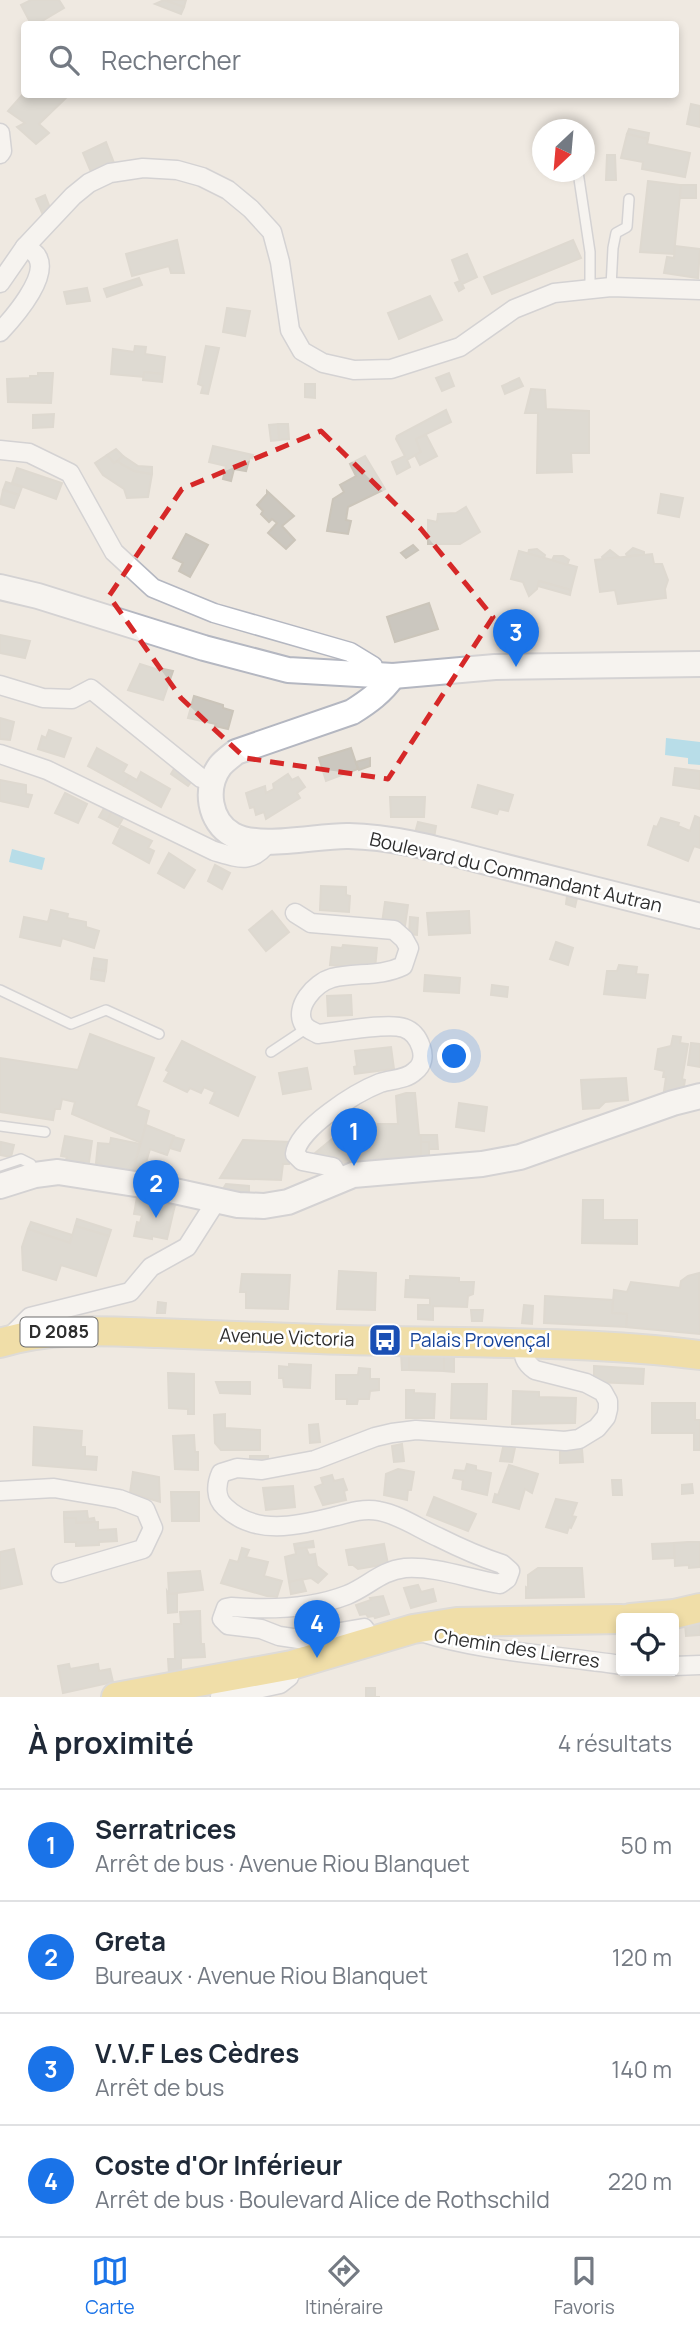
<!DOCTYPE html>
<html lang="fr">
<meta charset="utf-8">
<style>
:root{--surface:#fff;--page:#f2f2f3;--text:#1f2937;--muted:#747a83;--line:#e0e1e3;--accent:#1a73e8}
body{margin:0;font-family:Manrope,sans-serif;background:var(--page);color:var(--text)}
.controls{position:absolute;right:21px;bottom:21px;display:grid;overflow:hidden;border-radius:7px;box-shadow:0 4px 10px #0003}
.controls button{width:63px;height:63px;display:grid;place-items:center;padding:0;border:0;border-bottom:2px solid var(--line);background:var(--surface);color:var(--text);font:35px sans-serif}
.compass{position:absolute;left:532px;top:119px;width:63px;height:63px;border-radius:50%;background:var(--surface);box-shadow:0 4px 10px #0003;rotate:206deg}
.you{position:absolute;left:455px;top:1057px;width:24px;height:24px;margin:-18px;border:5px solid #fff;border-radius:50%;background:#1a73e8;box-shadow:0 0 0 10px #1a73e833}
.badge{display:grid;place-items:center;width:46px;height:46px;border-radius:50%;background:var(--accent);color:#fff;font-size:23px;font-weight:700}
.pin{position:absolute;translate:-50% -58px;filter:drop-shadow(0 2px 4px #0008)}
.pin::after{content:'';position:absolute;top:37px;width:24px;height:21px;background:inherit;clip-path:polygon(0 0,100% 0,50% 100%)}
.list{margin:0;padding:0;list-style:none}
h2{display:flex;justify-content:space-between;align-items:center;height:91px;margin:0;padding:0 28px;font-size:30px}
h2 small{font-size:23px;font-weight:400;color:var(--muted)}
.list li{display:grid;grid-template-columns:46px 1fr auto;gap:21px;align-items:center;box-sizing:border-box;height:112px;padding:0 28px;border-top:2px solid var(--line)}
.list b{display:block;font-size:26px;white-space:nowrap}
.list p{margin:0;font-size:23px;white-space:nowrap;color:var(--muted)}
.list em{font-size:23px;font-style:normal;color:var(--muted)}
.icon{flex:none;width:38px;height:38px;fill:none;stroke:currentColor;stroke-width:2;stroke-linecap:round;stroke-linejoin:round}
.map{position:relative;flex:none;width:700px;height:1697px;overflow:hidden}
.search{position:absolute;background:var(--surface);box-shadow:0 4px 10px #0003;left:21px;right:21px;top:21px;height:77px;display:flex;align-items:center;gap:18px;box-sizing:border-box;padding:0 24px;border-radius:7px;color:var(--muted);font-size:26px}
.sheet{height:539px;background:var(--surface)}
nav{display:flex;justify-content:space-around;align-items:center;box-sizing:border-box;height:98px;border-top:2px solid var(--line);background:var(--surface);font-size:19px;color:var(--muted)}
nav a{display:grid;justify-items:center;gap:4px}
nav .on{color:var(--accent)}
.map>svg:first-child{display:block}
.water{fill:#75cff0}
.building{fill:#cbc7bf;stroke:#cbc5ba;stroke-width:2}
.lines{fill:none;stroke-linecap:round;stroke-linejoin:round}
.lane-casing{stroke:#b4b7c1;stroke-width:12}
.street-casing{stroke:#b4b7c1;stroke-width:21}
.secondary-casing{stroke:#b4b7c1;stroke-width:28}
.primary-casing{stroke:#c9c9c9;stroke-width:32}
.lane{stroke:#fff;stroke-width:9}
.street{stroke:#fff;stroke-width:18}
.secondary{stroke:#fff;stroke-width:24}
.primary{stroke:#f2d163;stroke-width:28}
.marked{fill:none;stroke:#d62828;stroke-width:5;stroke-dasharray:14 9;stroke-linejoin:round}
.labels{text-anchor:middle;stroke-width:5;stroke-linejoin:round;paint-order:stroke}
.shield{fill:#fff;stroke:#6d6d6d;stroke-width:2}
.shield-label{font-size:18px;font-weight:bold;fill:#2e2e2e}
.street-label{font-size:19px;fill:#2e2e2e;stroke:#fff}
.transit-label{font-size:19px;fill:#164399;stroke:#fff;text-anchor:start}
</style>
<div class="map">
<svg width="700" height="1697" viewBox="0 0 700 1697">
<rect width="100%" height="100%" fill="#efe9e1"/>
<!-- water -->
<g class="water">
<polygon points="666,738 700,742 700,765 688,764 688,758 665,755"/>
<polygon points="12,849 45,858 42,870 9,862"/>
</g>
<!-- building -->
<g class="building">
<polygon points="31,0 59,0 64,8 37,24 31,24 21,5"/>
<polygon points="164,0 186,0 184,7"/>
<polygon points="164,0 184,7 181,14 155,4"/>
<polygon points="24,93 63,94 66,98 39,124 49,133 36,144 17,127 25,123 8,111"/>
<polygon points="691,104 700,106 700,127 687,124"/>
<polygon points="629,129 649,133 648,139 627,134"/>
<polygon points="627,134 648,139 647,144 690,153 685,177 642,169 643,162 621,158"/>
<polygon points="106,142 114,163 91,172 83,153"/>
<polygon points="607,155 615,155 616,180 606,180"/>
<polygon points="648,181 681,185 674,254 640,252"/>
<polygon points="681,185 696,185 696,198 680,198"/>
<polygon points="45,195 50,208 43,215 36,199"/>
<polygon points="177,240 184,273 171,273 169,266 132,276 126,254"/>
<polygon points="573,240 581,258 492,294 484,277"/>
<polygon points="675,246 700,249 698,278 664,273 667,257 674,258"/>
<polygon points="467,254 477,277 462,284 464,288 459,291 455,283 460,281 452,260"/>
<polygon points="139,278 142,285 107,297 104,289"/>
<polygon points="87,288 90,301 67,304 64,292"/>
<polygon points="430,296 442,320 399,339 388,313"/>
<polygon points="227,308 250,311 245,336 223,332"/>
<polygon points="135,346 146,347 145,354 165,357 163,374 144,372 144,377 111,374 113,349 134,352"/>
<polygon points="206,346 219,348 208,394 201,393 203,386 198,384"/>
<polygon points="144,372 163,374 162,382 143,380"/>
<polygon points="38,373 53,373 51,403 8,402 7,379 30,378 30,376 38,376"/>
<polygon points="449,373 454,386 442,391 436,378"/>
<polygon points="519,378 523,386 505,394 502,386"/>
<polygon points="305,384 315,384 315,398 305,397"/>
<polygon points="531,389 545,390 546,409 589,411 589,453 571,453 572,472 537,473 538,413 525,413"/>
<polygon points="446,410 451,422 416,439 421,452 407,460 410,467 397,474 392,462 405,456 396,439 397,436"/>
<polygon points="54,414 53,427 33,428 33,415"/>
<polygon points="278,424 288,424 289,439 279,440"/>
<polygon points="278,424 279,440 271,441 269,425"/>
<polygon points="426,435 437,456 420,465 415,455 421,452 416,439"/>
<polygon points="213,446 253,455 252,458 250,457 246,471 234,469 231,481 223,479 226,466 209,462"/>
<polygon points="116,449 123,456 114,463 107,455"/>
<polygon points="107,455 114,463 118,461 134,471 152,474 148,497 127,498 124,489 103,475 95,463"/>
<polygon points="123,456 138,466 152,467 152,474 134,471 121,464 118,461"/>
<polygon points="365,456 385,489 348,507 346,520 351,521 348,534 327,531 333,499 344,492 340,485 356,476 350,464"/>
<polygon points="17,468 62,483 56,499 12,483"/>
<polygon points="6,482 22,487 19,495 3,490"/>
<polygon points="3,490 19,495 14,508 0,504"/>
<polygon points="267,491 294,516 282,526 295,540 286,549 268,533 277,523 272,519 269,522 261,514 263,511 257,505 267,494"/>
<polygon points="661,494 683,498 679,517 658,513"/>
<polygon points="466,507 480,532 460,544 428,544 428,520 437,522 438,514 456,513"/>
<polygon points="186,534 208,545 190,577 179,571 183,563 173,558"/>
<polygon points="413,545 418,550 406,558 401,553"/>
<polygon points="633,548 644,552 644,555 627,556 626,554"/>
<polygon points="537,549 545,555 544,558 528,554 529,550"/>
<polygon points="610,550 619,557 603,559 602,557"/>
<polygon points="519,551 577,567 571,590 539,581 537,589 529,596 523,582 511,579"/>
<polygon points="652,554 654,564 662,564 668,580 665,589 666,598 618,604 615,590 600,592 595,560"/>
<polygon points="554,556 563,556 569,560 567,565 552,560"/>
<polygon points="539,581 571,590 570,595 538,586"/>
<polygon points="429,603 438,629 395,642 387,617"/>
<polygon points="0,635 30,641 25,658 0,653"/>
<polygon points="140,664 162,671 163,669 173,671 163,700 128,690"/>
<polygon points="194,696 223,705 223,708 233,711 228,729 215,726 216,724 188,718"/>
<polygon points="0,718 14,722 10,740 0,739"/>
<polygon points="49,730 71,738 64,757 38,749 42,736 46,738"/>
<polygon points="97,748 127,765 123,772 130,776 124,786 88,766"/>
<polygon points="351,748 358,769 326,781 319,758"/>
<polygon points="370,758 370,766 359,770 356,762"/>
<polygon points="177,764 195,777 188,786 171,774"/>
<polygon points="675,768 700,771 700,789 673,785"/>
<polygon points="141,772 170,789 161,807 124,786 130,776 137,780"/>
<polygon points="288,774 292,780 298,777 305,787 297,793 300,798 266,819 264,812 256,815 254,807 250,808 246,793 265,786 266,793 274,789 273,784"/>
<polygon points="0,780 26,785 26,794 32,795 28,807 0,801"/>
<polygon points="478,785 513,795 508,811 499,809 497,814 472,807"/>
<polygon points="65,793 87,804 78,823 55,813"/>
<polygon points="390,797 425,797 424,817 391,817"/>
<polygon points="107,803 114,807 107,821 99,817"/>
<polygon points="114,807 126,813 118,827 107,821"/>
<polygon points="695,816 700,818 700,848 694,846 688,861 648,845 654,826 657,827 661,818 679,823 678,826 690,831"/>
<polygon points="418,822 436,826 434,838 415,833"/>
<polygon points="121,826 152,841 148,848 154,851 149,863 113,843"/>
<polygon points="169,853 195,870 184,888 158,873"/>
<polygon points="215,865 230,873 222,889 208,881"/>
<polygon points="321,886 346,887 346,895 350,896 349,912 320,910"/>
<polygon points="567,896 577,898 575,907 566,904"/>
<polygon points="385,902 408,905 405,926 382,923"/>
<polygon points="51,910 68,914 67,918 86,922 86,927 99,931 94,948 62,938 60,946 20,937 24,917 48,922"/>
<polygon points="272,911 289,932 266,951 249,930"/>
<polygon points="469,911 470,933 429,935 427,913"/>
<polygon points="410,917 418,918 417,935 409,934"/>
<polygon points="556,942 573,948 568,965 550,959"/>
<polygon points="343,945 377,948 375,969 330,965 332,947 342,948"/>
<polygon points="94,958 107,960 106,971 92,969"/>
<polygon points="619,965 637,967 636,974 648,975 645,998 604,994 607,971 617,971"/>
<polygon points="92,969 106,971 104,981 91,979"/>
<polygon points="425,975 460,978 459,993 424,991"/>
<polygon points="492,985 508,987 507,997 491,995"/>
<polygon points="351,995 352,1015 328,1016 327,996"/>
<polygon points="90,1034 154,1058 136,1106 149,1111 141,1143 72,1114 75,1102 62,1099 60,1109 55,1109 53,1120 0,1112 0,1058 78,1070"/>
<polygon points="673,1036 681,1037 680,1043 688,1044 682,1079 685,1080 683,1092 663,1098 666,1077 663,1077 664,1071 655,1069 658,1049 671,1046"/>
<polygon points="182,1041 255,1077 238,1116 210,1103 215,1092 204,1087 201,1093 190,1088 187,1092 164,1081 169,1072 166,1070"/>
<polygon points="691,1043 700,1044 700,1067 688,1065"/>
<polygon points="391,1047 394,1069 355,1074 354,1067 357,1066 355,1051"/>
<polygon points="307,1068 311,1089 283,1094 279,1073"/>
<polygon points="626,1078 628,1100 605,1102 599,1108 583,1109 581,1080"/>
<polygon points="406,1093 415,1093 419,1135 421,1135 421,1161 361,1165 309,1158 332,1139 351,1139 350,1130 378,1124 398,1124 396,1096"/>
<polygon points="459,1103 487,1107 484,1131 456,1127"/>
<polygon points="146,1125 174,1136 167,1155 150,1149 142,1176 132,1174"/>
<polygon points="421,1135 437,1135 438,1149 429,1149 429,1142 421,1142"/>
<polygon points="65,1136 92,1141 89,1162 81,1161 80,1164 65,1162 67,1157 61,1156"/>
<polygon points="174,1137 184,1140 180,1151 170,1148"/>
<polygon points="111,1138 140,1144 132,1174 101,1168 101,1164 96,1163 98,1143 110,1144"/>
<polygon points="243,1140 291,1142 289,1164 283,1164 281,1180 220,1178"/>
<polygon points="1,1142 14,1145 11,1157 0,1155"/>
<polygon points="421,1142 429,1142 429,1160 421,1161"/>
<polygon points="226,1184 249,1186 249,1195 221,1192"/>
<polygon points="137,1197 175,1205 167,1239 152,1236 152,1239 134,1236 137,1222 140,1223 142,1215 134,1214"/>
<polygon points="583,1200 603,1200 603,1220 637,1220 637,1244 582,1243"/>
<polygon points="77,1219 111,1230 109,1236 75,1226"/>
<polygon points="31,1222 72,1235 70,1243 28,1229"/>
<polygon points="75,1226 109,1236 96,1276 61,1265 56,1280 23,1270 22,1247 28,1229 70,1243"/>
<polygon points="339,1271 376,1273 375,1310 337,1309"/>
<polygon points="699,1273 700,1334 626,1327 627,1314 612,1313 614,1290 627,1292 631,1282 680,1288 681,1281 688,1276"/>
<polygon points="242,1274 290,1275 288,1309 246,1308 246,1292 240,1292"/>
<polygon points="410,1276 459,1278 459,1282 474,1282 473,1294 468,1296 467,1307 433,1306 433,1320 418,1319 418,1305 430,1305 430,1298 405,1297 406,1280 410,1280"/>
<polygon points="545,1296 613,1300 612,1313 627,1314 626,1327 544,1323"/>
<polygon points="158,1302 166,1303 165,1313 157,1313"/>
<polygon points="524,1305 533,1306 532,1324 522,1323"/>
<polygon points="471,1310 483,1310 482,1321 472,1321"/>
<polygon points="401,1353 409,1354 409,1370 402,1370"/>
<polygon points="409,1354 444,1355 444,1371 409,1370"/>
<polygon points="444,1355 454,1355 454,1372 444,1371"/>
<polygon points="289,1364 311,1365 310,1388 284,1387 283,1378 279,1378 279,1366 289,1367"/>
<polygon points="594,1366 644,1369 643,1384 594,1382"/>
<polygon points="359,1368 370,1369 370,1379 379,1379 379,1390 370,1391 369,1399 358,1399 357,1404 347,1404 347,1399 336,1399 336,1375 358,1375"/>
<polygon points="168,1373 194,1374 194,1414 188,1414 188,1409 169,1408"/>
<polygon points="216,1382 250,1382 250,1394 220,1393"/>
<polygon points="452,1384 487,1384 486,1419 451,1418"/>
<polygon points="406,1390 414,1390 414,1393 435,1394 434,1418 406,1418"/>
<polygon points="513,1391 539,1392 539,1397 576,1398 575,1423 512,1424"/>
<polygon points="652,1403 695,1403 695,1420 700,1420 700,1450 694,1450 694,1433 652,1433"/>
<polygon points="225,1414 225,1428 260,1430 260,1450 221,1450 215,1443 214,1415"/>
<polygon points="318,1424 320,1442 310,1443 309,1425"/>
<polygon points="34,1427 82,1431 81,1447 85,1447 85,1456 97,1457 96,1470 33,1465"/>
<polygon points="194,1435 195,1452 198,1452 198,1470 175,1469 173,1436"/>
<polygon points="504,1443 516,1443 512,1462 500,1461"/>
<polygon points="402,1444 404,1461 394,1462 392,1446"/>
<polygon points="582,1449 583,1462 560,1463 560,1450"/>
<polygon points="250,1456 268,1456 268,1466 250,1465"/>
<polygon points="467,1464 476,1466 476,1470 491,1473 487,1495 462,1489 463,1480 453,1478 455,1470 465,1471"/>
<polygon points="509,1465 538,1474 532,1493 525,1489 519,1509 493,1502 495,1494 498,1495"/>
<polygon points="398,1469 414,1472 411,1490 408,1490 407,1500 384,1495 386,1474"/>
<polygon points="133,1472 159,1477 160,1502 130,1493"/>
<polygon points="332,1475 334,1481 343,1479 347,1490 344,1491 346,1500 323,1505 315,1487 323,1484 321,1478"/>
<polygon points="612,1480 621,1480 622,1495 613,1495"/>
<polygon points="692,1484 693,1493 682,1494 682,1485"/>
<polygon points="293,1486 295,1507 266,1510 263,1488"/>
<polygon points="171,1492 199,1492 199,1521 172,1521"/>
<polygon points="434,1497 476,1514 468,1531 427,1515"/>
<polygon points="556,1499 577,1503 572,1516 576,1517 571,1528 569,1527 567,1533 546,1527"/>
<polygon points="87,1511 88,1519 94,1518 95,1522 76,1523 76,1518 64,1518 64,1512"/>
<polygon points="64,1518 76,1518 76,1523 98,1522 98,1530 116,1529 117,1541 99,1542 99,1545 76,1546 76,1542 65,1542"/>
<polygon points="313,1541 314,1547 295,1549 294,1544"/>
<polygon points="688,1542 700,1542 700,1567 689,1568 689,1565 675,1566 674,1543"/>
<polygon points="674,1543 674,1558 653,1559 652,1544"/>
<polygon points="384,1544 388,1564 358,1569 353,1565 349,1565 346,1550"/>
<polygon points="242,1548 249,1550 246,1557 268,1562 264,1576 282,1581 277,1597 267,1596 221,1583 230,1560 238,1562"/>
<polygon points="306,1548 309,1555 315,1554 317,1566 327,1574 318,1583 311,1578 289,1582 285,1557 296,1554 295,1549"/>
<polygon points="14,1549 22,1584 0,1589 0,1552"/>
<polygon points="538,1568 582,1568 584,1597 526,1598 526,1587 528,1588 528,1575"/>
<polygon points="200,1571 203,1590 169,1594 168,1573"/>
<polygon points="302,1579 306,1591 291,1594 289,1582"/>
<polygon points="418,1585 421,1592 433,1589 436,1601 411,1608 404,1588"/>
<polygon points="167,1591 169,1594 177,1594 177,1612 168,1613"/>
<polygon points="383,1596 389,1614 375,1618 374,1616 368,1617 366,1614 360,1615 356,1605 371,1600 370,1598"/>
<polygon points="200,1611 201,1644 204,1644 205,1657 181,1658 181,1672 169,1674 168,1659 175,1659 174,1624 181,1624 180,1612"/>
<polygon points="700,1622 700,1635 686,1636 685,1624"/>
<polygon points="69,1664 70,1669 98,1664 99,1671 110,1669 113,1682 63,1693 58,1666"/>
<polygon points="366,1688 375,1688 375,1697 380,1697 366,1697"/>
</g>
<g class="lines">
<defs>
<g id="lane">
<polyline points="578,172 590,252 590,289"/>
<polyline points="611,287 613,248 616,233 627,227 629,199"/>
<polyline points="0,990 71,1024 106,1010 159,1034"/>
<polyline points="271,1052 307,1028"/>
<polyline points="0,1126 45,1132"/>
<polyline points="0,1166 21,1159 31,1164 34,1173"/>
</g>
<g id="street">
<polyline points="0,133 2,151 0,154"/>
<polyline points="0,283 25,247 73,196 89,183 110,173 143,168 177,170 202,177 228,190 251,209 272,232 280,262 290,330 302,351 323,363 354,370 391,369 460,347 514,309 554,293 611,287 700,290"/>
<path d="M0 332C13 318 48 278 38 258 36 253 30 250 25 247"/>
<polyline points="0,450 29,453 70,473 114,552 153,588 214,613 350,652 373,666 375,676"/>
<polyline points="0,685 43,698 72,699 91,689 201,778 213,782"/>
<path d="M0 754 47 770 214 851C238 858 253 865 269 841"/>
<path d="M295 913 311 923 394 930 404 939 409 948 403 966C380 977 356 972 332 978 315 983 293 1007 304 1025 308 1030 313 1031 318 1034 337 1032 389 1022 404 1028 413 1031 418 1038 421 1047 424 1056 423 1065 415 1071 406 1080 391 1079 380 1083 357 1092 298 1128 295 1154L302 1161 333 1167 340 1179"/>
<polyline points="9,1338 30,1317 130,1292 151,1267 187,1247 217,1200"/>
<polyline points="0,1491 54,1488 119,1499 145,1509 153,1528 143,1549 61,1573"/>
<path d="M421 1632C482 1652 557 1655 621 1665"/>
<path d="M373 1641 364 1628 299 1639 279 1636 261 1629 228 1625 222 1619 226 1608 231 1607C269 1610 311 1609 347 1595 369 1586 380 1571 405 1568 438 1566 468 1579 500 1584L507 1579 510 1571 502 1564C480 1557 458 1547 438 1537 418 1528 400 1515 379 1511 365 1508 351 1512 337 1516 300 1525 256 1537 225 1507 215 1498 216 1484 221 1473L237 1468 262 1470 315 1460 375 1437 392 1433 416 1430 565 1441 579 1439 597 1428 606 1417 608 1409V1401L603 1392 586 1383 535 1370C524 1362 523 1356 523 1343"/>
<polyline points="674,1666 700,1665"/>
<polyline points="220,1697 280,1684 289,1677 292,1665"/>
</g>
<g id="secondary">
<polyline points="0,587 38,596 204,648 288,670 393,676 495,667 700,664"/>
<path d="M393 676C382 692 368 702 352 712L236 752C231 756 224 761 220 766 204 788 209 822 233 835 260 850 318 835 349 836 398 837 447 852 494 864 563 881 631 899 700 916"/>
<polyline points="0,1186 35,1175 58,1172 161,1188 238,1205 264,1206 288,1202 353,1175 482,1164 520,1157 673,1103 700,1096"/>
</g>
<g id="primary">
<path d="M0 1343C51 1327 106 1331 158 1333 212 1335 265 1337 318 1339 445 1344 573 1339 700 1355"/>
<polyline points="631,1618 674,1614 700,1608"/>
<polyline points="116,1697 292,1665 413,1629 457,1622 621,1619"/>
</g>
</defs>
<!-- lane casing -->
<use href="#lane" class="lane-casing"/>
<!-- street casing -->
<use href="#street" class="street-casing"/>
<!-- secondary casing -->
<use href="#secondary" class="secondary-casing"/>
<!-- primary casing -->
<use href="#primary" class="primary-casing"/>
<!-- lane -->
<use href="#lane" class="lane"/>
<!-- street -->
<use href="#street" class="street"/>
<!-- secondary -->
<use href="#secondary" class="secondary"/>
<!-- primary -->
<use href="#primary" class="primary"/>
</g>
<!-- marked area -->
<path d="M0 0H700V1697H0ZM321 431 421 529 493 617 388 779 245 758 181 698 109 596 182 489Z" fill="#efe9e1" fill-opacity=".55" fill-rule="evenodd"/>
<path class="marked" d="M321 431 421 529 493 617 388 779 245 758 181 698 109 596 182 489Z"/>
<!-- icons -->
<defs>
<symbol id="bus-square" viewBox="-11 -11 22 22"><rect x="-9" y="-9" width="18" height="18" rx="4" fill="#1a4fb4" stroke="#fff"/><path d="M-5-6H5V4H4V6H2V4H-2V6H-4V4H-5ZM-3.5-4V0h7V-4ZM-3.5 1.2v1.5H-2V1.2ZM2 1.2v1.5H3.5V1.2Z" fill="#fff"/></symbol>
</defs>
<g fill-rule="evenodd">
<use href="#bus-square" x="366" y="1321" width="38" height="38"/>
</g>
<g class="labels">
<!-- shield labels -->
<rect class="shield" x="20.5" y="1317.5" width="77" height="29" rx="5"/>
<g class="shield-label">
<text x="59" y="1338">D 2085</text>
</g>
<!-- street labels -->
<g class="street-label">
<text transform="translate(516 872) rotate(13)" y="7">Boulevard du Commandant Autran</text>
<text transform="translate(287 1337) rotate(2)" y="7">Avenue Victoria</text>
<text transform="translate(517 1648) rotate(9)" y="7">Chemin des Lierres</text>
</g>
<!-- transit labels -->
<g class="transit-label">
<text x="410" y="1347">Palais Provençal</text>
</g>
</g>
</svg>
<div class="controls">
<button><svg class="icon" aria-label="locate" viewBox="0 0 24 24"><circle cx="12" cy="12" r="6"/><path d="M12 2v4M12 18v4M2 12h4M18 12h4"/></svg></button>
</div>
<svg class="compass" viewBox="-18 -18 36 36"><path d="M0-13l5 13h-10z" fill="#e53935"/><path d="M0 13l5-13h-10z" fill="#747a83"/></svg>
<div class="you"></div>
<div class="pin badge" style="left:354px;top:1166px">1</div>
<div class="pin badge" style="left:156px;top:1218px">2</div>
<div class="pin badge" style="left:516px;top:667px">3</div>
<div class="pin badge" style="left:317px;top:1658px">4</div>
<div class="search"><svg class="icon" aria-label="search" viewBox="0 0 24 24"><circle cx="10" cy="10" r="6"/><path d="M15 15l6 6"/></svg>Rechercher</div>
</div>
<section class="sheet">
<h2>À proximité<small>4 résultats</small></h2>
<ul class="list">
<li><span class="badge">1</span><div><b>Serratrices</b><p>Arrêt de bus · Avenue Riou Blanquet</p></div><em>50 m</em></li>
<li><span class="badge">2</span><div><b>Greta</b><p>Bureaux · Avenue Riou Blanquet</p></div><em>120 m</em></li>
<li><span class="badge">3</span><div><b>V.V.F Les Cèdres</b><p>Arrêt de bus</p></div><em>140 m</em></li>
<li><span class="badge">4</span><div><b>Coste d'Or Inférieur</b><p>Arrêt de bus · Boulevard Alice de Rothschild</p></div><em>220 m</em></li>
</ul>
</section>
<nav>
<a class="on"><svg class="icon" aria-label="map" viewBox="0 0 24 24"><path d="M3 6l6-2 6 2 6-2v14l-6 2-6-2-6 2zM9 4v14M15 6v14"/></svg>Carte</a>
<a><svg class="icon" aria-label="directions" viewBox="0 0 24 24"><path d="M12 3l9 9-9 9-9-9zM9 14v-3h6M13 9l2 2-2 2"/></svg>Itinéraire</a>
<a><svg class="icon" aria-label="saved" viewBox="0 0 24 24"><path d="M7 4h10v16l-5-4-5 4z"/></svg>Favoris</a>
</nav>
